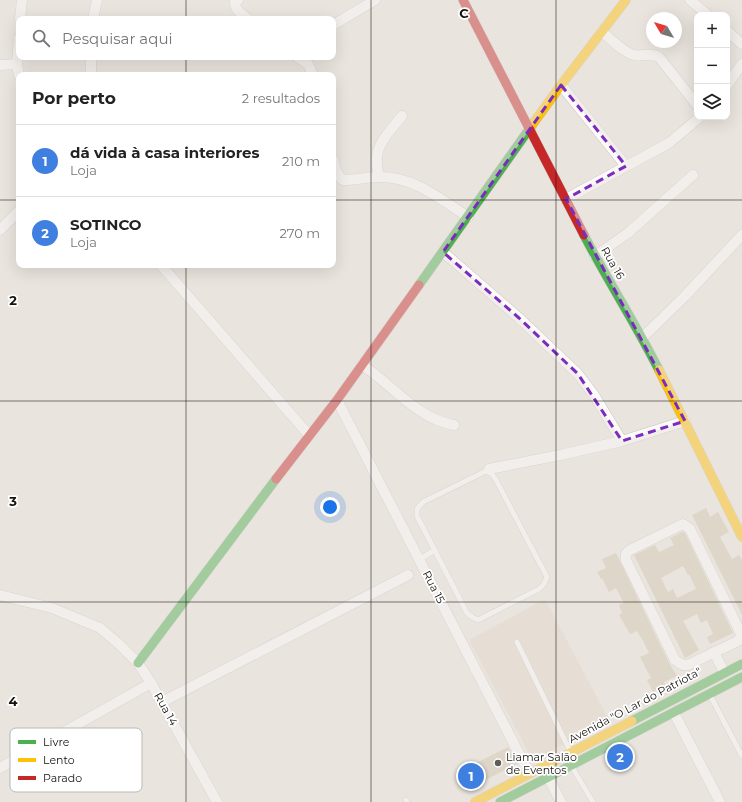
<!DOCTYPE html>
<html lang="pt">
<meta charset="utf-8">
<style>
:root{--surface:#fff;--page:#f6f6f6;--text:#222;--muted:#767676;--line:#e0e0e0;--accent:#111827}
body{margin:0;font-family:Montserrat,sans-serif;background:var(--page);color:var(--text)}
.controls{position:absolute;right:12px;top:12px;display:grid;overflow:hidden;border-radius:8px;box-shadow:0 4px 16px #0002}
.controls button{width:36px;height:36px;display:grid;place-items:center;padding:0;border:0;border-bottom:1px solid var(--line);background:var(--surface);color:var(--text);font:20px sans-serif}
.compass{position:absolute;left:646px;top:12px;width:36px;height:36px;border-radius:50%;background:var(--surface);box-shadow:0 4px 16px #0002;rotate:308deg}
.you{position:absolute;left:330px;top:507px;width:14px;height:14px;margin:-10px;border:3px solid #fff;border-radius:50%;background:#1a73e8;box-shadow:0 0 0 6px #1a73e833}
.badge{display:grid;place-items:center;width:26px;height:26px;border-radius:50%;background:var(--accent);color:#fff;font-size:13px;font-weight:700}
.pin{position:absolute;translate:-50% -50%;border:2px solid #fff;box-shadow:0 1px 4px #0006}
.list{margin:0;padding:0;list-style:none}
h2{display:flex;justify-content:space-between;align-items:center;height:52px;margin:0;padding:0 16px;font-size:17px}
h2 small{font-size:13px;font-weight:400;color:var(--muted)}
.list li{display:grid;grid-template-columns:26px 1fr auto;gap:12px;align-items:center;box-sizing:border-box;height:72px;padding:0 16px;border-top:1px solid var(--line)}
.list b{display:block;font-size:15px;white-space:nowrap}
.list p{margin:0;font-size:13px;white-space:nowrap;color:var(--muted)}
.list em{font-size:13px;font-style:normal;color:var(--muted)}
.icon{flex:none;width:22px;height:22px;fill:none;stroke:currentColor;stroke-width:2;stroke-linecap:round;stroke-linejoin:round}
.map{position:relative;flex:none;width:742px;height:802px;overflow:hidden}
.search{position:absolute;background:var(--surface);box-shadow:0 4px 16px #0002;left:16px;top:16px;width:320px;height:44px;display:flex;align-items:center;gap:10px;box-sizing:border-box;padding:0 14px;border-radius:8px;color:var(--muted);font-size:15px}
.panel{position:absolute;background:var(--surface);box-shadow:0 4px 16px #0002;left:16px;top:72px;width:320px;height:196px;border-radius:8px}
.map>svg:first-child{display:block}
.built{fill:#e2d8cb}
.building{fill:#d3c5b1;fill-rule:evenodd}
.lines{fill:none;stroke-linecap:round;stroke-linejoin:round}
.lane-casing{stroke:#c6c2be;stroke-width:6}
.street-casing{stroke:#c6c2be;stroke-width:11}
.fast-casing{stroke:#c6c2be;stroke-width:10}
.slow-casing{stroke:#c6c2be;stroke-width:10}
.jam-casing{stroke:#c6c2be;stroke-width:10}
.lane{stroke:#fcfbfa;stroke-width:5}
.street{stroke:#fcfbfa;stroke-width:10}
.fast{stroke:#4caf50;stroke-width:9}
.slow{stroke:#ffc107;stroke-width:9}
.jam{stroke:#c62828;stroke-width:9}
.marked{fill:none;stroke:#7b2cbf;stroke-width:3;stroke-dasharray:8 5;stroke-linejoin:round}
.grid{fill:none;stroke:#16130f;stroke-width:1;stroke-opacity:0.55}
.poi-dot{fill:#605c57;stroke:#fff;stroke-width:1.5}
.labels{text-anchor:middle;stroke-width:3.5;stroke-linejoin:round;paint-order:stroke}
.street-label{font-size:11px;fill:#16130f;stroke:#fff}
.poi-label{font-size:11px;fill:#16130f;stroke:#fff;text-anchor:start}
.key{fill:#fff;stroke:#b9b8b7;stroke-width:1}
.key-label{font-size:11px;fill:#16130f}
.grid-label{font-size:13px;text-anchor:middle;font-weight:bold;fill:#16130f;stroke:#fff;stroke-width:3.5;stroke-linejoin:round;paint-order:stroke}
</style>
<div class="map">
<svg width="742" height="802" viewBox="0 0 742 802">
<rect width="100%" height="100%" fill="#eae4de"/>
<!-- built -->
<polygon class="built" points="545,599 609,720 533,761 469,640"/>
<!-- building -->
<g class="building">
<polygon points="706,508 710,517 718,512 725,525 729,532 720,537 732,559 739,555 742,560 742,615 692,515"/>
<path d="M682 532 685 533 733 633 710 644 707 637 713 634 707 620 701 623 697 614 683 621 699 650 685 658 634 555 655 545 659 552 674 545 670 538ZM683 566 688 575 689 574 696 589 677 598 673 589 668 592 661 578Z"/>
<polygon points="616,553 669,663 677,676 664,682 665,685 653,692 647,680 651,678 640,657 649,653 642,639 637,631 630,634 619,615 622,613 619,605 624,603 616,588 609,592 602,578 601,579 597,572 606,568 602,559"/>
<polygon points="508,747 517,764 466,790 458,772"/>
</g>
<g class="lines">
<defs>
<g id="lane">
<polygon points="486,471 492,474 496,480 547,577 544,584 539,589 478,620 472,617 467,613 417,516 417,509 423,502"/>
<polyline points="420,559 435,550"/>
<polyline points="517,642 570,751"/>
<polyline points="710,695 742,756"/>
<polyline points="572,767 593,802"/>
<polyline points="406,800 407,802"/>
</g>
<g id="street">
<path d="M238 0 235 2C235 11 242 14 248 19"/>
<polyline points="690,0 708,15"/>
<polyline points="20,19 22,0"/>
<polyline points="93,19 97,0"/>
<polyline points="333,25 375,0"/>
<polyline points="727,31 742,44"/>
<path d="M602 32C610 38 624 53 634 55 643 57 650 52 659 57L697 105"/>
<polyline points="19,38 17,64 19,75"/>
<polyline points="91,57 91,75"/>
<polyline points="297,57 308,64 313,75"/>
<polyline points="0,65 17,64"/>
<polyline points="561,85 626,166"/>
<polyline points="727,85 742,64"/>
<path d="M333 159C335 167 336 175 343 180 355 180 368 177 380 177 415 177 440 199 468 217"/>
<path d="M379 177C378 171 376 164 377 157 377 144 393 127 402 116"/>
<polyline points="566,199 669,143 700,117"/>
<polyline points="0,230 19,211"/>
<polyline points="443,252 519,318 578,374 594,395 622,441"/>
<polyline points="595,256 628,233 693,175"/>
<polyline points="161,265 309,435"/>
<polyline points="643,337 685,296 742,235"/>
<path d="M362 365C387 381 410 409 437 420 442 422 449 424 454 425"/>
<polyline points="337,400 529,773"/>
<polyline points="489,469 560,455 622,441 685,421"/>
<path d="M683 524 690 529 741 634 740 638 738 641 688 665H683L675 660 626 560C625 555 626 553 630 550Z"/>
<polyline points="0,595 52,608 100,628 119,644 138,663 151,683 217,802"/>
<polyline points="714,652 724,672"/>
<polyline points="162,702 408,575"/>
<polyline points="674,713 720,802"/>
<polyline points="0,768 151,683"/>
<polyline points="548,777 561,802"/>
</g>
<g id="fast">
<path d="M584 235C608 281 636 324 659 370"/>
<polyline points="419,285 532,125"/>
<polyline points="138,663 276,479"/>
<polyline points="632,721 742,664"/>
<polyline points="500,802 742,677"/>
</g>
<g id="slow">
<polyline points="532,125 561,85 626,0"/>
<polyline points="659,370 742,537"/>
<polyline points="475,802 632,721"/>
</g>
<g id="jam">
<polyline points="463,0 584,235"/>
<polyline points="276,479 337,400 419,285"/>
</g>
</defs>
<!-- lane casing -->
<use href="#lane" class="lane-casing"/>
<!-- street casing -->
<use href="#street" class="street-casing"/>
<!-- fast casing -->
<use href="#fast" class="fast-casing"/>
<!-- slow casing -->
<use href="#slow" class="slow-casing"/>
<!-- jam casing -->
<use href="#jam" class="jam-casing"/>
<!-- lane -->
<use href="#lane" class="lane"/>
<!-- street -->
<use href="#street" class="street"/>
<!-- fast -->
<use href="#fast" class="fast"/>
<!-- slow -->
<use href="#slow" class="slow"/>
<!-- jam -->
<use href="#jam" class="jam"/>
</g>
<!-- marked area -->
<path d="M0 0H742V802H0ZM561 85 626 166 566 199 685 421 622 441 578 374 519 318 443 252Z" fill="#eae4de" fill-opacity=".55" fill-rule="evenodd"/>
<path class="marked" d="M561 85 626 166 566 199 685 421 622 441 578 374 519 318 443 252Z"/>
<!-- grid -->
<path class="grid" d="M186 0V19M371 0V802M556 0V802M186 57V75M0 200H19M333 200H742M186 265V802M0 401H742M0 602H742"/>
<!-- markers -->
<circle class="poi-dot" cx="498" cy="763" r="4"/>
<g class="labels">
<!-- street labels -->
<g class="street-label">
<text transform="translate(613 263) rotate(60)" y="4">Rua 16</text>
<text transform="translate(434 587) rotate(63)" y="4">Rua 15</text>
<text transform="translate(635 705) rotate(-28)" y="4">Avenida "O Lar do Patriota"</text>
<text transform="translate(166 709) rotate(61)" y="4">Rua 14</text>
</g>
<!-- poi labels -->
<g class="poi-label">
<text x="506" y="761">Liamar Salão<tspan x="506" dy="13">de Eventos</tspan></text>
</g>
</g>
<!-- legend -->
<rect x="10" y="728" width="132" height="64" rx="6" class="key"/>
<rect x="18" y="740" width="18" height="4" fill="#4caf50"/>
<rect x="18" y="758" width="18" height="4" fill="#ffc107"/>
<rect x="18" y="776" width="18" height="4" fill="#c62828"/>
<g class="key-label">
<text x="43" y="746">Livre</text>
<text x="43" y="764">Lento</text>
<text x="43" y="782">Parado</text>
</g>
<g class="grid-label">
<text x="464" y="18">C</text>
<text x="13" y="305">2</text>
<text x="13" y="506">3</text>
<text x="13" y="706">4</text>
</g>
</svg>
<div class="controls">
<button>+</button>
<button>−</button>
<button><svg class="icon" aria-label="layers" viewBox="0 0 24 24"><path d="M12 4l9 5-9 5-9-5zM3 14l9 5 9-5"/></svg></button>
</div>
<svg class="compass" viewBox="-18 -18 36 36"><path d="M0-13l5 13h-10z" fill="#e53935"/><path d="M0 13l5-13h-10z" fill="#767676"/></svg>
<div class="you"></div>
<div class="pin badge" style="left:471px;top:776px;background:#3f7fe0">1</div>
<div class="pin badge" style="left:620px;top:757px;background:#3f7fe0">2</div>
<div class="search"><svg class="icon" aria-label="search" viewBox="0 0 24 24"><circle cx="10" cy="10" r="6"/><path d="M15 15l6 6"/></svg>Pesquisar aqui</div>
<section class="panel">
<h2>Por perto<small>2 resultados</small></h2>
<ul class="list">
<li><span class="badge" style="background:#3f7fe0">1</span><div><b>dá vida à casa interiores</b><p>Loja</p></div><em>210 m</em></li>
<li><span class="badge" style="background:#3f7fe0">2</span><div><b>SOTINCO</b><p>Loja</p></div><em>270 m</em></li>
</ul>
</section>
</div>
